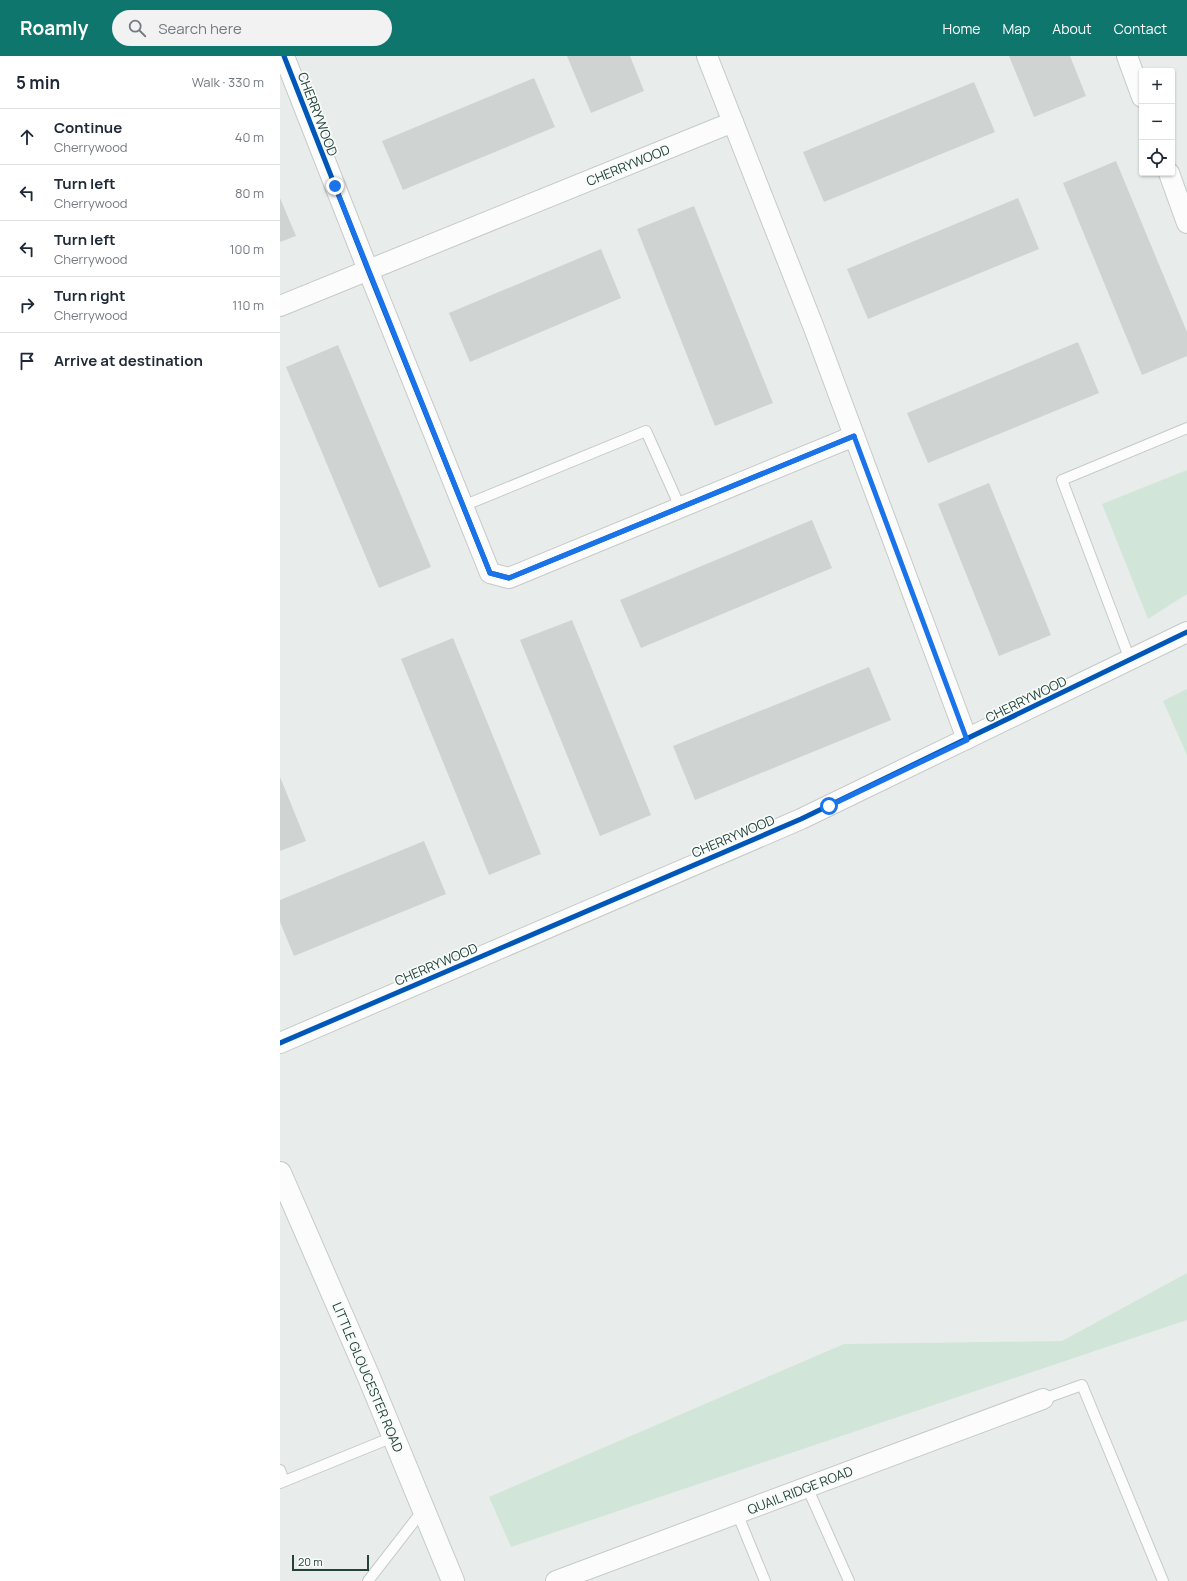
<!DOCTYPE html>
<meta charset="utf-8">
<style>
:root{--surface:#fff;--page:#f2f2f3;--text:#1f2937;--muted:#747a83;--line:#e0e1e3;--accent:#0f766e}
body{margin:0;font-family:Manrope,sans-serif;background:var(--page);color:var(--text)}
.controls{position:absolute;right:12px;top:12px;display:grid;overflow:hidden;border-radius:4px;box-shadow:0 1px 3px #0004}
.controls button{width:36px;height:36px;display:grid;place-items:center;padding:0;border:0;border-bottom:1px solid var(--line);background:var(--surface);color:var(--text);font:20px sans-serif}
.scale{position:absolute;left:12px;bottom:10px;width:77px;box-sizing:border-box;padding-left:4px;border:2px solid #24423a;border-top:0;font-size:11px;line-height:14px;white-space:nowrap;color:#24423a;-webkit-text-stroke:3px #f7fbf9;paint-order:stroke}
.stop{position:absolute;width:12px;height:12px;margin:-9px;border:3px solid #1a73e8;border-radius:50%;background:#fff}
.stop.end{background:#1a73e8;border-color:#fff;box-shadow:0 1px 4px #0008}
.list{margin:0;padding:0;list-style:none}
h2{display:flex;justify-content:space-between;align-items:center;height:52px;margin:0;padding:0 16px;font-size:17px}
h2 small{font-size:13px;font-weight:400;color:var(--muted)}
.list li{display:grid;grid-template-columns:26px 1fr auto;gap:12px;align-items:center;box-sizing:border-box;height:56px;padding:0 16px;border-top:1px solid var(--line)}
.list b{display:block;font-size:15px;white-space:nowrap}
.list p{margin:0;font-size:13px;white-space:nowrap;color:var(--muted)}
.list em{font-size:13px;font-style:normal;color:var(--muted)}
.icon{flex:none;width:22px;height:22px;fill:none;stroke:currentColor;stroke-width:2;stroke-linecap:round;stroke-linejoin:round}
.map{position:relative;flex:none;width:907px;height:1525px;overflow:hidden}
header{display:flex;align-items:center;gap:24px;box-sizing:border-box;height:56px;padding:0 20px;background:var(--accent);color:#fff}
header strong{font-size:19px}
nav{display:flex;gap:22px;margin-inline-start:auto;font-size:14px}
.search{width:280px;height:36px;background:var(--page);display:flex;align-items:center;gap:10px;box-sizing:border-box;padding:0 14px;border-radius:22px;color:var(--muted);font-size:15px}
main{display:flex}
aside{flex:1;background:var(--surface)}
.map>svg:first-child{display:block}
.green{fill:#d1e6d8}
.building{fill:#cfd4d2}
.lines{fill:none;stroke-linecap:round;stroke-linejoin:round}
.service-casing{stroke:#c5cac8;stroke-width:12}
.minor-casing{stroke:#c5cac8;stroke-width:22}
.tertiary-casing{stroke:#c5cac8;stroke-width:24}
.service{stroke:#fcfcfc;stroke-width:10}
.minor{stroke:#fcfcfc;stroke-width:20}
.tertiary{stroke:#fcfcfc;stroke-width:22}
.cycleway-casing{stroke:#f7fbf9;stroke-width:8}
.cycleway{stroke:#0057b8;stroke-width:5}
.route{stroke:#1a73e8;stroke-width:5}
.labels{text-anchor:middle;stroke-width:3.5;stroke-linejoin:round;paint-order:stroke}
.street-label{font-size:13px;fill:#24423a;stroke:#f7fbf9}
</style>
<header>
<strong>Roamly</strong>
<div class="search"><svg class="icon" aria-label="search" viewBox="0 0 24 24"><circle cx="10" cy="10" r="6"/><path d="M15 15l6 6"/></svg>Search here</div>
<nav><a>Home</a><a>Map</a><a>About</a><a>Contact</a></nav>
</header>
<main>
<aside>
<h2>5 min<small>Walk · 330 m</small></h2>
<ul class="list">
<li><svg class="icon" aria-label="ahead" viewBox="0 0 24 24"><path d="M12 20V5M6 11l6-6 6 6"/></svg><div><b>Continue</b><p>Cherrywood</p></div><em>40 m</em></li>
<li><svg class="icon" aria-label="left" viewBox="0 0 24 24"><path d="M17 20v-9H6M10 6l-5 5 5 5"/></svg><div><b>Turn left</b><p>Cherrywood</p></div><em>80 m</em></li>
<li><svg class="icon" aria-label="left" viewBox="0 0 24 24"><path d="M17 20v-9H6M10 6l-5 5 5 5"/></svg><div><b>Turn left</b><p>Cherrywood</p></div><em>100 m</em></li>
<li><svg class="icon" aria-label="right" viewBox="0 0 24 24"><path d="M7 20v-9h11M14 6l5 5-5 5"/></svg><div><b>Turn right</b><p>Cherrywood</p></div><em>110 m</em></li>
<li><svg class="icon" aria-label="arrive" viewBox="0 0 24 24"><path d="M6 21V4h12l-3 4 3 4H6"/></svg><div><b>Arrive at destination</b></div></li>
</ul>
</aside>
<div class="map">
<svg width="907" height="1525" viewBox="0 0 907 1525">
<rect width="100%" height="100%" fill="#e8edeb"/>
<!-- green -->
<g class="green">
<polygon points="907,414 907,538 868,563 822,448"/>
<polygon points="907,633 907,699 883,645"/>
<polygon points="907,1217 907,1264 231,1491 209,1441 564,1288 782,1285"/>
</g>
<!-- building -->
<g class="building">
<polygon points="287,0 350,0 364,35 311,57"/>
<polygon points="729,0 790,0 806,40 754,61"/>
<polygon points="254,22 275,71 123,134 102,85"/>
<polygon points="694,26 715,76 544,146 523,96"/>
<polygon points="836,105 907,276 907,300 862,319 783,127"/>
<polygon points="0,142 16,180 0,186"/>
<polygon points="738,142 759,193 588,263 567,213"/>
<polygon points="414,150 493,347 435,370 357,173"/>
<polygon points="321,193 341,242 190,306 169,257"/>
<polygon points="798,286 819,337 648,407 627,357"/>
<polygon points="58,289 151,511 99,532 6,311"/>
<polygon points="709,427 771,579 719,600 658,448"/>
<polygon points="532,464 552,512 361,592 340,544"/>
<polygon points="292,564 371,759 320,780 240,584"/>
<polygon points="173,582 261,798 209,819 121,603"/>
<polygon points="589,611 611,664 415,744 393,690"/>
<polygon points="0,721 26,785 0,795"/>
<polygon points="144,785 166,838 14,900 0,866 0,844"/>
</g>
<g class="lines">
<defs>
<g id="service">
<polyline points="183,450 366,375 400,451"/>
<polyline points="850,604 782,424 907,372"/>
<polyline points="763,1343 802,1329 883,1525"/>
<polyline points="0,1414 4,1425"/>
<polyline points="0,1427 113,1381"/>
<polyline points="527,1431 569,1525"/>
<polyline points="457,1457 485,1525"/>
<polyline points="88,1525 143,1454"/>
</g>
<g id="minor">
<polyline points="4,0 88,214 210,517 229,522 574,380"/>
<polyline points="427,0 534,272 687,683"/>
<polyline points="847,0 862,41"/>
<polyline points="889,117 907,167"/>
<polyline points="0,250 453,66"/>
<polyline points="0,987 521,763 907,576"/>
<polyline points="276,1525 763,1343"/>
</g>
<polyline id="tertiary" points="0,1117 88,1319 173,1525"/>
</defs>
<!-- service casing -->
<use href="#service" class="service-casing"/>
<!-- minor casing -->
<use href="#minor" class="minor-casing"/>
<!-- tertiary casing -->
<use href="#tertiary" class="tertiary-casing"/>
<!-- service -->
<use href="#service" class="service"/>
<!-- minor -->
<use href="#minor" class="minor"/>
<!-- tertiary -->
<use href="#tertiary" class="tertiary"/>
<defs>
<g id="cycleway">
<polyline points="4,0 88,214 210,517 229,522 574,380"/>
<polyline points="0,987 521,763 907,576"/>
</g>
</defs>
<!-- cycleway casing -->
<use href="#cycleway" class="cycleway-casing"/>
<!-- cycleway -->
<use href="#cycleway" class="cycleway"/>
</g>
<g class="lines">
<!-- route -->
<polyline class="route" points="55,130 210,517 229,522 574,380 687,684 549,750"/>
</g>
<g class="labels">
<!-- street labels -->
<g class="street-label">
<text transform="translate(38 58) rotate(69)" y="5">CHERRYWOOD</text>
<text transform="translate(348 109) rotate(-22)" y="5">CHERRYWOOD</text>
<text transform="translate(746 643) rotate(-26)" y="5">CHERRYWOOD</text>
<text transform="translate(453 780) rotate(-23)" y="5">CHERRYWOOD</text>
<text transform="translate(156 908) rotate(-23)" y="5">CHERRYWOOD</text>
<text transform="translate(88 1321) rotate(67)" y="5">LITTLE GLOUCESTER ROAD</text>
<text transform="translate(520 1434) rotate(-21)" y="5">QUAIL RIDGE ROAD</text>
</g>
</g>
</svg>
<div class="controls">
<button>+</button>
<button>−</button>
<button><svg class="icon" aria-label="locate" viewBox="0 0 24 24"><circle cx="12" cy="12" r="6"/><path d="M12 2v4M12 18v4M2 12h4M18 12h4"/></svg></button>
</div>
<div class="scale">20 m</div>
<div class="stop" style="left:549px;top:750px"></div>
<div class="stop end" style="left:55px;top:130px"></div>
</div>
</main>
